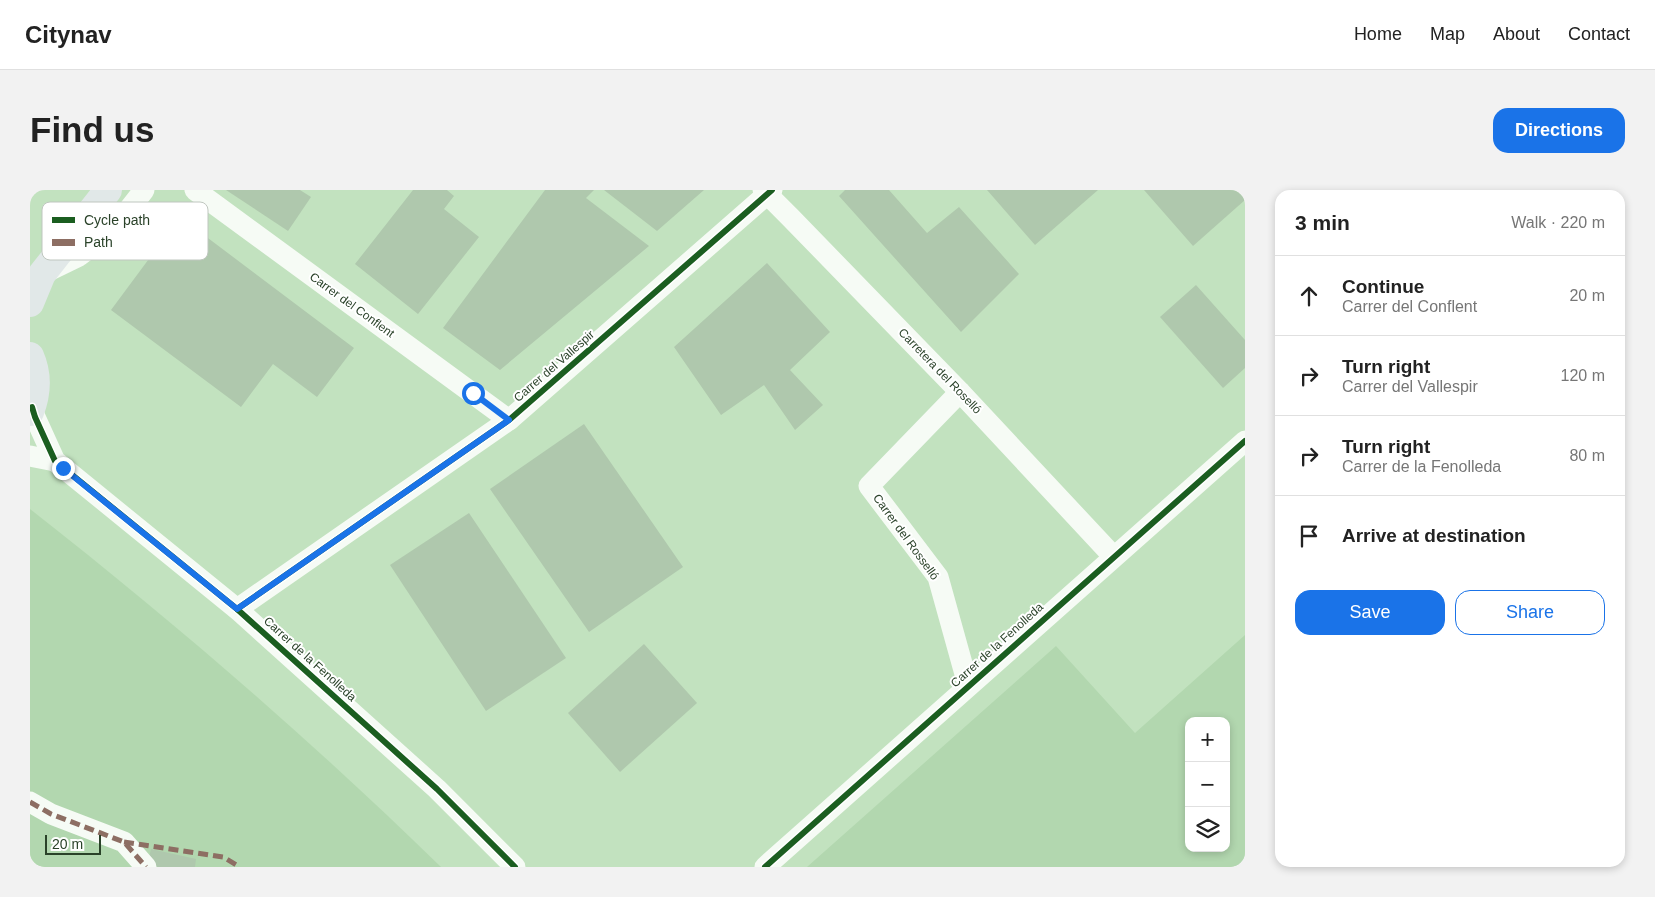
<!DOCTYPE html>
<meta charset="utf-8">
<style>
:root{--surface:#fff;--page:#f2f2f2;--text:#222;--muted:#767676;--line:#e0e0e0;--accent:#1a73e8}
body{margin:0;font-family:Helvetica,sans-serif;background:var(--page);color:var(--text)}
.controls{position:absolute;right:15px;bottom:15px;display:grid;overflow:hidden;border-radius:10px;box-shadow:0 2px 8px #0003}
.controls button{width:45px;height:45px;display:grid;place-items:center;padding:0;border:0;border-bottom:1px solid var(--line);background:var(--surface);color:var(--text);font:25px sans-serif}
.scale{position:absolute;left:15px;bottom:12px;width:56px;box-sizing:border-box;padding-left:5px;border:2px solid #2a4229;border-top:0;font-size:14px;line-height:18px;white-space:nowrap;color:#2a4229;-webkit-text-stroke:4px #fff;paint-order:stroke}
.stop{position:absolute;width:15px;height:15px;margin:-11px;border:4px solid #1a73e8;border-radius:50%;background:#fff}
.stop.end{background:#1a73e8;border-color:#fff;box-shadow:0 1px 5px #0008}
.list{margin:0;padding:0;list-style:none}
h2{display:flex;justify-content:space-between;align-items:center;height:65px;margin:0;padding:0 20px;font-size:21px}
h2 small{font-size:16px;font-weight:400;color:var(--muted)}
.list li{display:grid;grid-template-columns:32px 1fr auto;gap:15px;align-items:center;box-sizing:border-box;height:80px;padding:0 20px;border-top:1px solid var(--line)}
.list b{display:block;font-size:19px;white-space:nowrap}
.list p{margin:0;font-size:16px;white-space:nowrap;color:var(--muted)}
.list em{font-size:16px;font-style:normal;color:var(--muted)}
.actions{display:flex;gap:10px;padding:15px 20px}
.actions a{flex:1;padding:11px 0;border:1px solid var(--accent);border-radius:15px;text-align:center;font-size:18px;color:var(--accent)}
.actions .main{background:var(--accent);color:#fff}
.icon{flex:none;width:28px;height:28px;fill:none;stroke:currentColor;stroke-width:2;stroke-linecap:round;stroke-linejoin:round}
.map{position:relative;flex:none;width:1215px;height:677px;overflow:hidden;border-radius:15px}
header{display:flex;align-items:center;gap:30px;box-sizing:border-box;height:70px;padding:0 25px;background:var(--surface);border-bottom:1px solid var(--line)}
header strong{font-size:24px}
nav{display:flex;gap:28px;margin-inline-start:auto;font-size:18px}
.intro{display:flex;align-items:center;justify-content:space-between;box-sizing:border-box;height:120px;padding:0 30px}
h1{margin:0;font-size:35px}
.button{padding:12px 22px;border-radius:15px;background:var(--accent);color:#fff;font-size:18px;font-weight:700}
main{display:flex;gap:30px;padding:0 30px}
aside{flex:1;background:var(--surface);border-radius:15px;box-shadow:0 2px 8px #0003}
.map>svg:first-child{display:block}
.green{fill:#b2d7af;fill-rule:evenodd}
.building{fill:#afc8ad}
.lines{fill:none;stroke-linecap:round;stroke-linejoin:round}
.street{stroke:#f6fbf5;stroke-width:21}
.primary{stroke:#e1e8e8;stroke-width:28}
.quiet{stroke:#8d6e63;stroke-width:5;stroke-dasharray:10 5;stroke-linecap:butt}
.cycleway-casing{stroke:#fff;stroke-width:9}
.cycleway{stroke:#1b5e20;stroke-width:6}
.route{stroke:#1a73e8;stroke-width:6}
.labels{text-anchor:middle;stroke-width:4;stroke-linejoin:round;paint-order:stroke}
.street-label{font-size:12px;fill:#2a4229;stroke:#fff}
.key{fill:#fff;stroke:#bfc6bf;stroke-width:1}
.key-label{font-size:14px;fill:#2a4229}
</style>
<header>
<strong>Citynav</strong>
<nav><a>Home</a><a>Map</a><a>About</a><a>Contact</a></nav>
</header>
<div class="intro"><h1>Find us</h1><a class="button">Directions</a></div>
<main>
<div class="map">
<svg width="1215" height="677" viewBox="0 0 1215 677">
<rect width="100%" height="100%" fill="#c2e2bf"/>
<!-- green -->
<g class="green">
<path d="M0 319C143 431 281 550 411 677H0Z"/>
<path d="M1215 445V677H777L1026 456 1105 543ZM1159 531H1196V658H1159Z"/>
</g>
<!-- building -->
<g class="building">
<polygon points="196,0 270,0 281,7 258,41"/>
<polygon points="383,0 417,0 424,6 414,19 449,47 388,124 325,74"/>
<polygon points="515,0 564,0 556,8 619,56 470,180 413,138"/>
<polygon points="574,0 674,0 627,41"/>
<polygon points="815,0 859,0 897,43 929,17 989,84 931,142 809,6"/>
<polygon points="957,0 1068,0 1005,55"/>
<polygon points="1114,0 1215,0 1215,10 1163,56"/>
<polygon points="150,27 324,158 287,207 243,174 211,217 81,120"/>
<polygon points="737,73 800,142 760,180 793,215 765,240 734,195 691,225 644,157"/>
<polygon points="1166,95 1215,150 1215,178 1193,198 1130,127"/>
<polygon points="554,234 653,377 559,442 460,299"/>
<polygon points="439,323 536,468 456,521 360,375"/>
<polygon points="614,454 667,513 590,582 538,523"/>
<polygon points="121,659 166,669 165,677 128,677 118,673"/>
</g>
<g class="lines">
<!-- street -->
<g class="street">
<polyline points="165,0 479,230"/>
<polyline points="733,0 760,27 930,202 1083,366"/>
<polyline points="14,83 49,66 82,41 114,0"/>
<polyline points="930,202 839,296 908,387 938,495"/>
<polyline points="2,217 5,227 25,271 207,419 407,599 485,677"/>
<polyline points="0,266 25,271"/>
<polyline points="207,419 479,230 742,0"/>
<polyline points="0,612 21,624 94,652 116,677"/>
<polyline points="735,677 1215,251"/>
</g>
<!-- primary -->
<g class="primary">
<polyline points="0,113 12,84 78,0"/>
<path d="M0 166C8 184 7 204 0 222"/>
</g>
<!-- quiet -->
<g class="quiet">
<polyline points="0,612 21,624 94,652 116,677"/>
<polyline points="94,652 193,667 210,677"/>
</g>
<defs>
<g id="cycleway">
<polyline points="2,217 5,227 25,271 207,419 407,599 485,677"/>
<polyline points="207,419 479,230 742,0"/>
<polyline points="735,677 1215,251"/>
</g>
</defs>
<!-- cycleway casing -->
<use href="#cycleway" class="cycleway-casing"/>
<!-- cycleway -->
<use href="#cycleway" class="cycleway"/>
</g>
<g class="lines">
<!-- route -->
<polyline class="route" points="33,278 207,419 479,230 443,203"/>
</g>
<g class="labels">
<!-- street labels -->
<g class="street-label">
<text transform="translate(322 115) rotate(36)" y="4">Carrer del Conflent</text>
<text transform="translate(524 176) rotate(-41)" y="4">Carrer del Vallespir</text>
<text transform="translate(910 181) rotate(46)" y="4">Carretera del Roselló</text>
<text transform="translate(876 347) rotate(54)" y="4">Carrer del Rosselló</text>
<text transform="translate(967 455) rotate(-42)" y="4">Carrer de la Fenolleda</text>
<text transform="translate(280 469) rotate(42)" y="4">Carrer de la Fenolleda</text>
</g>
</g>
<!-- legend -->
<rect x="12" y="12" width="166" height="58" rx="8" class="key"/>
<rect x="22" y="27" width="23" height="6" fill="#1b5e20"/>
<rect x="22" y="49" width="23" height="7" fill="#8d6e63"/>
<g class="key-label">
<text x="54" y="35">Cycle path</text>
<text x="54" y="57">Path</text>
</g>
</svg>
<div class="controls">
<button>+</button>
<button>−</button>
<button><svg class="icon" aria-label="layers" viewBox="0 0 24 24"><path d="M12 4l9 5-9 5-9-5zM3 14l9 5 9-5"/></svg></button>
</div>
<div class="scale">20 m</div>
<div class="stop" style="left:443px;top:203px"></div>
<div class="stop end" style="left:33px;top:278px"></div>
</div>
<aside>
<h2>3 min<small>Walk · 220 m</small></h2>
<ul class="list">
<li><svg class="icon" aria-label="ahead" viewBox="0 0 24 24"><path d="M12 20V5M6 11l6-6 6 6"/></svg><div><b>Continue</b><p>Carrer del Conflent</p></div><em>20 m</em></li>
<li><svg class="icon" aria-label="right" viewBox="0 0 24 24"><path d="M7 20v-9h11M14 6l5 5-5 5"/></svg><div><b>Turn right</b><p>Carrer del Vallespir</p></div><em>120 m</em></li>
<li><svg class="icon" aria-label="right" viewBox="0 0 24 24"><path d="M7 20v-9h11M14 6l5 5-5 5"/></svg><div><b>Turn right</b><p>Carrer de la Fenolleda</p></div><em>80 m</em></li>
<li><svg class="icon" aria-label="arrive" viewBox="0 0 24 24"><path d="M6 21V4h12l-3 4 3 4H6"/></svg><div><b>Arrive at destination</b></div></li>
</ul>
<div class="actions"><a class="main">Save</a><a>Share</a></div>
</aside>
</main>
